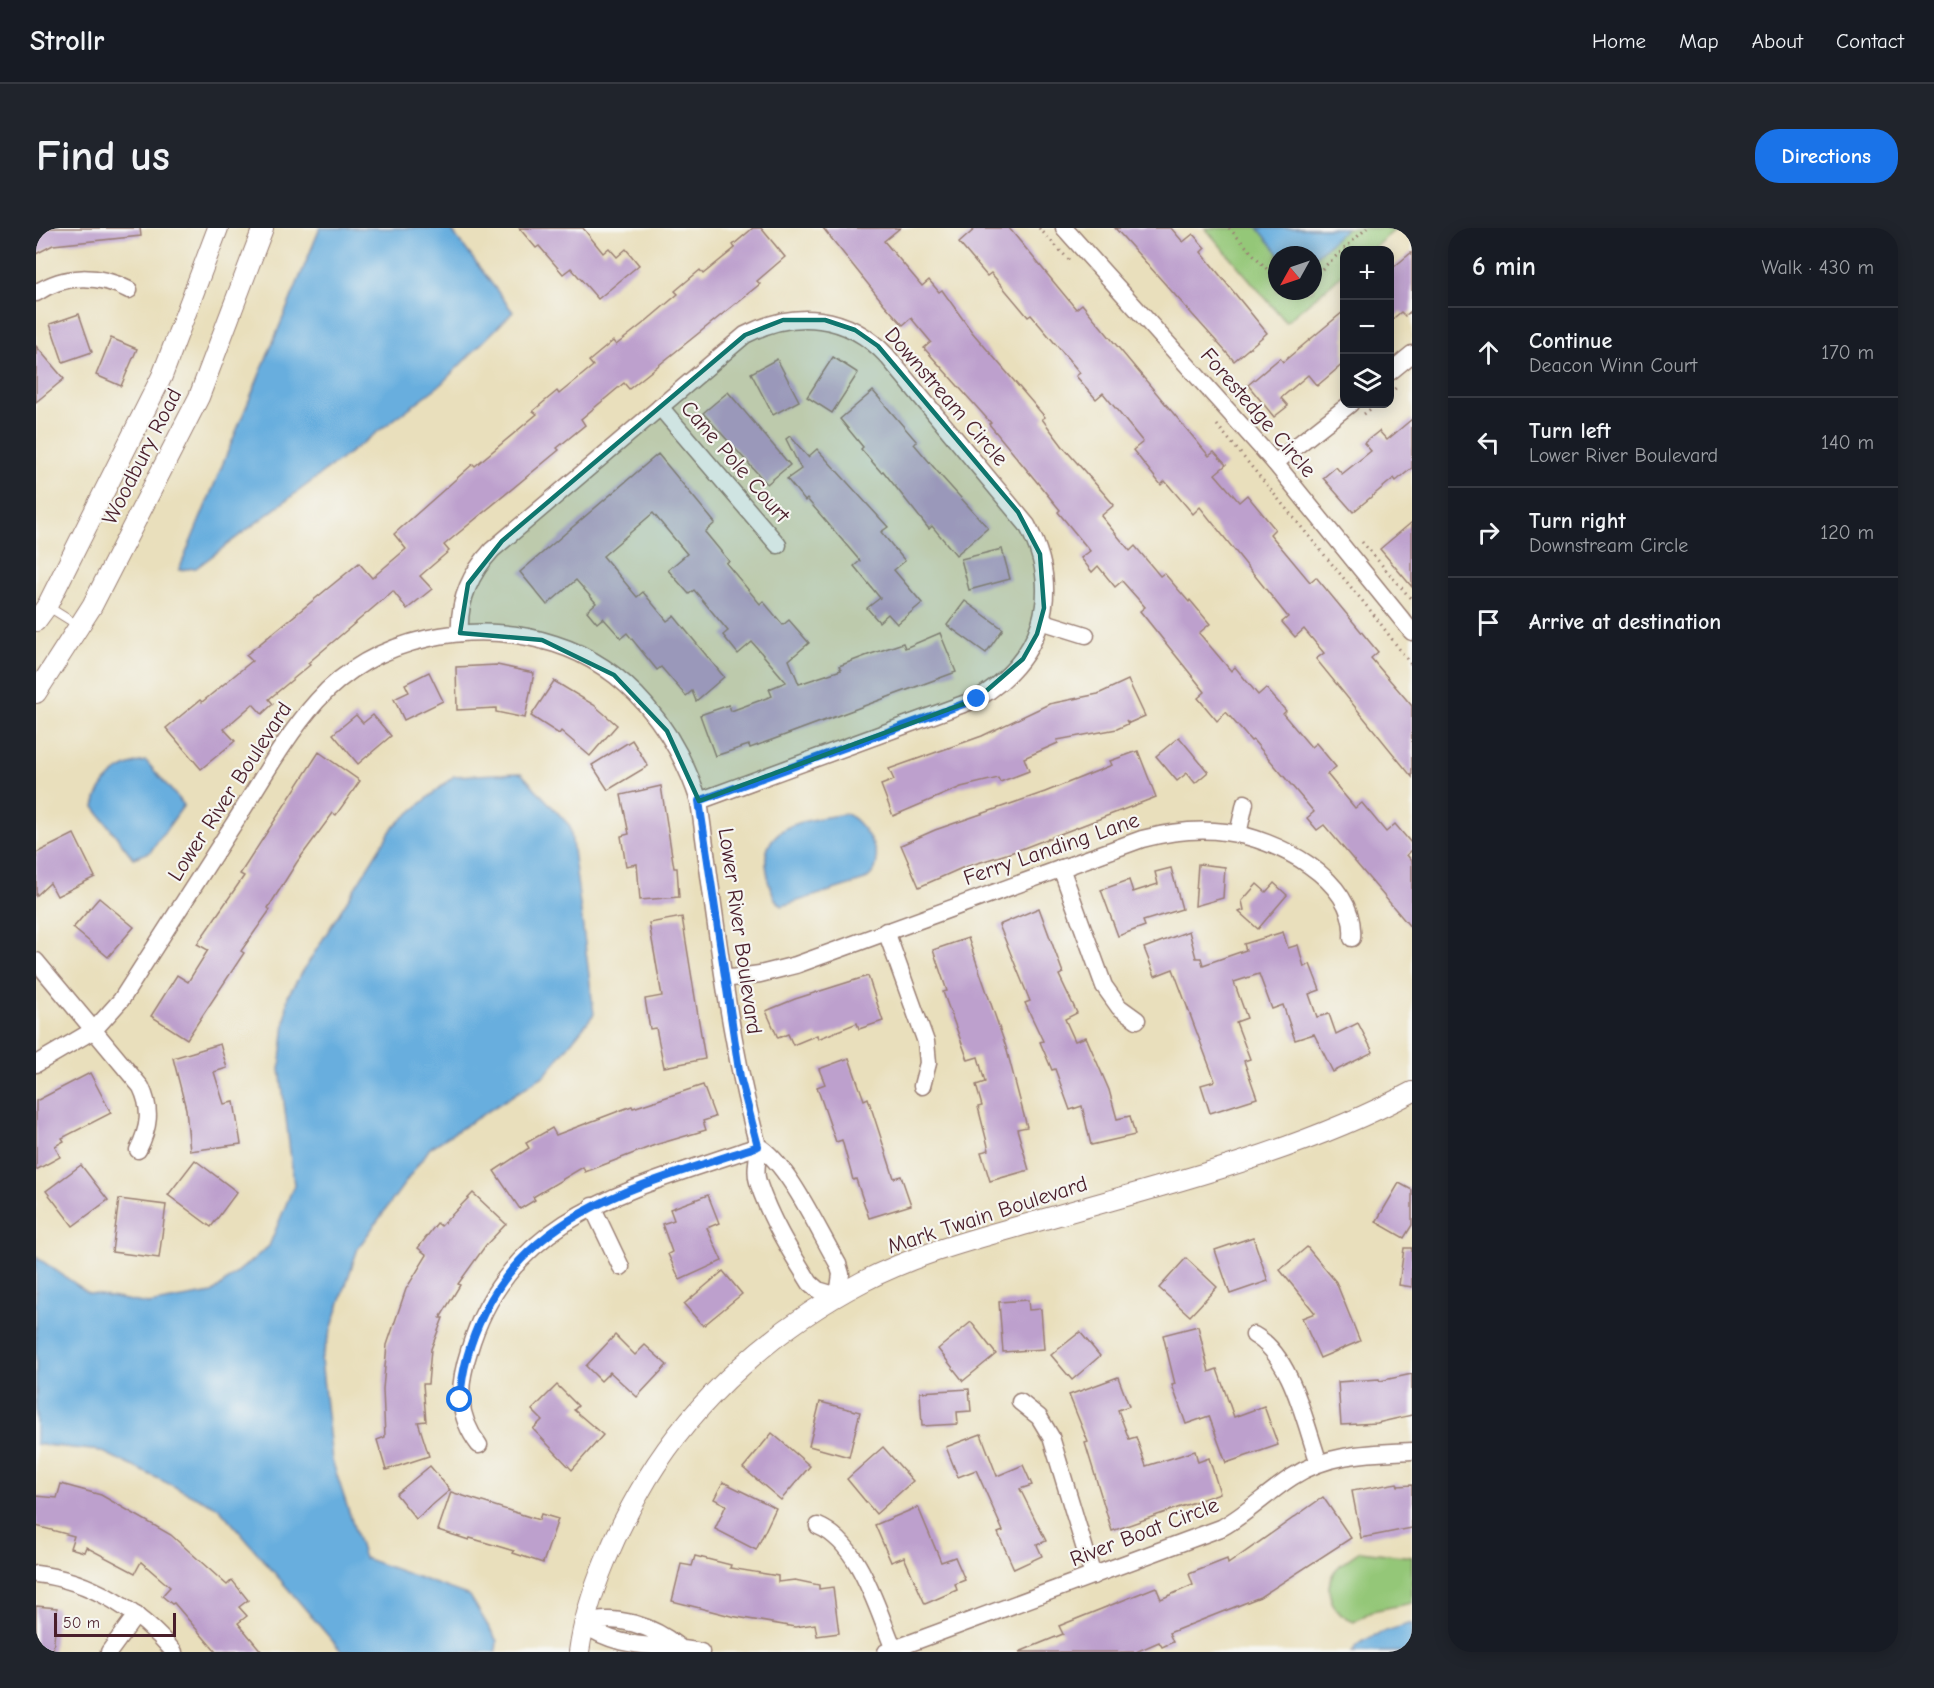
<!DOCTYPE html>
<meta charset="utf-8">
<style>
:root{--surface:#171b24;--page:#20242c;--text:#f1f3f6;--muted:#9ea1a6;--line:#363941;--accent:#1a73e8}
body{margin:0;font-family:"Comic Neue",sans-serif;background:var(--page);color:var(--text)}
.controls{position:absolute;right:18px;top:18px;display:grid;overflow:hidden;border-radius:12px;box-shadow:0 3px 15px #0003}
.controls button{width:54px;height:54px;display:grid;place-items:center;padding:0;border:0;border-bottom:2px solid var(--line);background:var(--surface);color:var(--text);font:30px sans-serif}
.compass{position:absolute;left:1232px;top:18px;width:54px;height:54px;border-radius:50%;background:var(--surface);box-shadow:0 3px 15px #0003;rotate:230deg}
.scale{position:absolute;left:18px;bottom:15px;width:122px;box-sizing:border-box;padding-left:6px;border:3px solid #4a1f2b;border-top:0;font-size:16px;line-height:21px;white-space:nowrap;color:#4a1f2b;-webkit-text-stroke:4px #f6f6f2;paint-order:stroke}
.stop{position:absolute;width:18px;height:18px;margin:-14px;border:4px solid #1a73e8;border-radius:50%;background:#fff}
.stop.end{background:#1a73e8;border-color:#fff;box-shadow:0 2px 6px #0008}
.list{margin:0;padding:0;list-style:none}
h2{display:flex;justify-content:space-between;align-items:center;height:78px;margin:0;padding:0 24px;font-size:26px}
h2 small{font-size:20px;font-weight:400;color:var(--muted)}
.list li{display:grid;grid-template-columns:39px 1fr auto;gap:18px;align-items:center;box-sizing:border-box;height:90px;padding:0 24px;border-top:2px solid var(--line)}
.list b{display:block;font-size:22px;white-space:nowrap}
.list p{margin:0;font-size:20px;white-space:nowrap;color:var(--muted)}
.list em{font-size:20px;font-style:normal;color:var(--muted)}
.icon{flex:none;width:33px;height:33px;fill:none;stroke:currentColor;stroke-width:2;stroke-linecap:round;stroke-linejoin:round}
.map{position:relative;flex:none;width:1376px;height:1424px;overflow:hidden;border-radius:24px}
header{display:flex;align-items:center;gap:36px;box-sizing:border-box;height:84px;padding:0 30px;background:var(--surface);border-bottom:2px solid var(--line)}
header strong{font-size:28px}
nav{display:flex;gap:33px;margin-inline-start:auto;font-size:21px}
.intro{display:flex;align-items:center;justify-content:space-between;box-sizing:border-box;height:144px;padding:0 36px}
h1{margin:0;font-size:42px}
.button{padding:15px 27px;border-radius:24px;background:var(--accent);color:#fff;font-size:21px;font-weight:700}
main{display:flex;gap:36px;padding:0 36px}
aside{flex:1;background:var(--surface);border-radius:24px;box-shadow:0 3px 15px #0003}
.map>svg:first-child{display:block}
.green{fill:#94c778;stroke:#6f7352;stroke-width:1.5;fill-rule:evenodd}
.water{fill:#67aede;stroke:#586684;stroke-width:1.5}
.building{fill:#bda0cd}
.lines{fill:none;stroke-linecap:round;stroke-linejoin:round}
.service-casing{stroke:#9a7f74;stroke-width:10}
.minor-casing{stroke:#9a7f74;stroke-width:19}
.tertiary-casing{stroke:#9a7f74;stroke-width:22}
.path{stroke:#9a7f74;stroke-width:3;stroke-dasharray:1.5 4.5;stroke-linecap:butt}
.service{stroke:#fff;stroke-width:8}
.minor{stroke:#fff;stroke-width:16}
.tertiary{stroke:#fff;stroke-width:20}
.route{stroke:#1a73e8;stroke-width:8}
.marked{fill:#0f766e;fill-opacity:0.2;stroke:#0f766e;stroke-width:4.5;stroke-linejoin:round}
.labels{text-anchor:middle;stroke-width:4.5;stroke-linejoin:round;paint-order:stroke}
.street-label{font-size:22px;fill:#4a1f2b;stroke:#f6f6f2}
</style>
<header>
<strong>Strollr</strong>
<nav><a>Home</a><a>Map</a><a>About</a><a>Contact</a></nav>
</header>
<div class="intro"><h1>Find us</h1><a class="button">Directions</a></div>
<main>
<div class="map">
<svg width="1376" height="1424" viewBox="0 0 1376 1424">
<rect width="100%" height="100%" fill="#f6f6f2"/>
<filter id="ink" filterUnits="userSpaceOnUse"><feTurbulence type="fractalNoise" baseFrequency=".0167" numOctaves="2"/><feDisplacementMap in="SourceGraphic" scale="12" xChannelSelector="R" yChannelSelector="G"/><feConvolveMatrix kernelMatrix="1 2 1 2 8 2 1 2 1" color-interpolation-filters="sRGB"/></filter>
<filter id="wash" filterUnits="userSpaceOnUse"><feTurbulence type="fractalNoise" baseFrequency=".008" numOctaves="4" result="noise"/><feDisplacementMap in="SourceGraphic" scale="24" xChannelSelector="R" yChannelSelector="G"/><feGaussianBlur stdDeviation="1.35" result="paint"/><feColorMatrix in="noise" values="0 0 0 0 0 0 0 0 0 0 0 0 0 0 0 0 0 1.4 0 .05"/><feComposite in="paint" operator="in"/></filter>
<g filter="url(#wash)">
<rect width="100%" height="100%" fill="#e9dfbc"/>
<!-- green -->
<g class="green">
<path d="M1169 0H1361L1335 22H1308V45L1250 94ZM1241 27H1277V63H1241Z"/>
<path d="M1324 1323 1376 1329V1375L1336 1383 1318 1394C1298 1387 1286 1364 1298 1344 1303 1336 1317 1328 1324 1323Z"/>
</g>
<!-- water -->
<g class="water">
<polygon points="284,0 414,0 477,84 404,157 160,340 143,342"/>
<polygon points="1222,0 1310,0 1277,31 1277,27 1244,27"/>
<path d="M110 533 148 577 114 624 97 630 58 579C63 553 84 536 110 533Z"/>
<polygon points="485,545 534,598 558,786 509,847 394,920 322,1020 285,1132 296,1232 328,1330 434,1368 461,1413 460,1424 306,1424 183,1280 65,1223 0,1216 0,1029 53,1065 112,1076 176,1065 233,1018 258,957 244,841 252,767 357,599 418,548"/>
<path d="M809 586C825 590 847 626 839 641 837 646 833 649 829 652L746 678 739 671 732 653C733 645 727 635 731 623 739 592 783 591 809 586Z"/>
<path d="M1376 1395V1424H1316C1327 1407 1358 1401 1376 1395Z"/>
</g>
<g id="blocks">
<!-- building -->
<g class="building">
<polygon points="0,0 104,0 105,8 17,17 0,26"/>
<polygon points="483,0 547,0 567,25 573,20 581,29 590,21 603,37 562,71 535,40 527,46 503,18 500,20"/>
<polygon points="717,0 725,0 749,29 721,53 724,56 593,161 588,155 545,191 549,197 521,220 523,222 408,317 413,323 384,348 396,361 371,381 357,363 272,435 274,437 233,471 237,476 226,486 217,476 188,501 199,513 165,541 130,500 164,472 166,474 216,433 210,427 323,335 336,350 370,321 358,306 437,236 439,238 501,186 497,183 521,163 523,166 557,138 553,133 577,113 580,117 609,94 642,66 639,63 664,42 667,46 699,20 697,17"/>
<polygon points="787,0 864,0 848,13 886,58 893,52 903,64 906,62 936,104 1009,189 1006,191 1028,220 1078,277 1065,288 1094,323 1099,318 1124,348 1128,345 1153,374 1154,372 1174,396 1163,405 1195,443 1199,439 1222,467 1230,460 1250,483 1247,486 1275,519 1280,515 1300,539 1291,546 1319,580 1326,575 1350,604 1359,596 1376,616 1376,622 1371,627 1376,633 1376,701 1288,597 1281,602 1271,590 1278,584 1217,512 1215,513 1190,484 1181,493 1162,470 1169,464 1104,383 1109,379 1086,353 1079,359 1062,338 1056,344 1045,330 1054,323 1022,284 1024,282 953,196 955,195 888,120 895,114 875,90 867,97 848,76"/>
<polygon points="940,0 973,0 1040,81 1046,76 1173,228 1178,224 1190,237 1179,246 1203,274 1211,267 1239,301 1234,306 1274,354 1280,349 1342,424 1335,430 1376,478 1376,549 1280,431 1288,425 1268,401 1259,409 1246,394 1252,389 1164,279 1157,286 1129,253 1125,257 1097,222 1107,214 1067,165 1060,171 1040,148 1044,145 995,87 992,89 955,45 951,48 923,15"/>
<polygon points="1079,0 1135,0 1147,14 1157,6 1169,20 1165,24 1231,105 1198,133"/>
<polygon points="1376,24 1376,82 1369,88 1365,84 1353,94 1353,43"/>
<polygon points="1308,83 1308,135 1281,158 1272,147 1245,170 1252,178 1238,189 1212,157 1244,130 1247,134"/>
<polygon points="43,86 56,124 27,134 14,96"/>
<polygon points="75,110 101,121 85,158 60,147"/>
<polygon points="0,118 28,151 0,174"/>
<polygon points="797,129 822,145 796,185 771,169"/>
<polygon points="741,131 763,173 737,187 715,145"/>
<polygon points="837,163 881,214 878,216 906,249 952,300 920,327 896,298 893,301 847,243 845,244 825,221 827,219 804,191"/>
<polygon points="692,164 754,237 731,256 667,185"/>
<polygon points="1376,191 1376,240 1360,253 1358,250 1317,284 1287,250 1300,239 1306,246 1335,223 1328,215 1343,203 1351,212"/>
<polygon points="754,208 772,229 781,221 852,299 845,304 869,333 858,342 886,375 861,396 852,386 843,394 831,380 844,370 818,338 824,333 771,271 769,273 751,251 765,241 750,211"/>
<polygon points="622,226 679,295 669,304 693,333 690,335 724,376 727,373 747,397 753,392 773,415 753,432 763,456 805,442 803,438 832,427 867,415 869,420 904,405 920,444 714,520 713,517 679,528 664,487 693,477 695,483 736,468 733,461 750,454 716,414 702,426 687,407 692,403 658,362 653,366 632,342 651,326 617,285 567,328 601,369 607,364 631,393 638,388 688,449 660,473 656,463 650,468 625,439 621,442 591,405 585,410 567,390 561,395 551,383 560,375 540,352 511,377 484,344"/>
<polygon points="1376,294 1376,359 1344,321"/>
<polygon points="966,321 974,351 933,362 925,331"/>
<polygon points="929,373 967,401 950,425 911,397"/>
<polygon points="461,437 498,445 489,490 460,484 460,480 421,482 420,439"/>
<polygon points="393,444 407,473 368,492 358,471 373,464 369,456"/>
<polygon points="1092,452 1109,488 1093,495 1090,492 1092,496 1081,501 1021,512 1022,515 988,530 993,543 964,554 962,550 925,559 857,588 845,557 858,552 853,541 946,508 1013,476 1062,466"/>
<polygon points="518,453 558,477 581,497 554,528 525,503 523,506 495,488"/>
<polygon points="320,487 327,495 337,487 355,508 322,536 297,506"/>
<polygon points="1143,509 1172,544 1159,555 1151,545 1141,553 1120,528"/>
<polygon points="596,512 612,538 572,562 556,537"/>
<polygon points="1102,523 1120,569 980,623 926,640 883,659 865,617 899,602 1009,564 1076,537 1074,533"/>
<polygon points="283,524 324,553 300,587 297,585 261,634 232,680 234,682 205,723 208,725 151,811 115,788 141,747 152,754 172,722 161,716 208,648 204,646"/>
<polygon points="625,558 638,640 641,640 643,669 604,672 601,636 590,638 585,608 593,606 585,567"/>
<polygon points="38,606 59,649 21,668 14,655 0,668 0,625"/>
<polygon points="1162,636 1189,639 1187,670 1159,678"/>
<polygon points="1135,640 1146,681 1107,693 1109,698 1082,708 1065,662 1093,652 1097,664 1122,656 1119,644"/>
<polygon points="1238,655 1251,667 1222,701 1203,684 1208,682 1206,673 1221,656 1230,664"/>
<polygon points="63,670 98,699 72,729 37,700"/>
<polygon points="1003,680 1027,745 1023,747 1041,785 1029,791 1039,813 1050,809 1073,862 1081,891 1094,888 1099,907 1055,917 1046,878 1034,882 1019,841 1016,842 1004,814 1007,813 989,775 994,773 963,697"/>
<polygon points="646,689 669,831 628,839 620,800 614,801 609,771 626,768 613,695"/>
<polygon points="1153,703 1160,730 1165,730 1167,737 1210,722 1208,716 1247,704 1252,720 1262,717 1268,739 1274,736 1284,762 1273,766 1281,789 1293,786 1300,806 1322,795 1337,824 1297,844 1278,806 1259,812 1247,777 1236,781 1223,746 1198,754 1211,790 1200,794 1214,831 1208,833 1221,870 1174,885 1165,857 1179,853 1137,741 1119,748 1108,720"/>
<polygon points="932,710 970,819 991,899 981,901 993,942 954,953 945,924 953,922 942,879 946,878 940,857 949,854 942,829 932,832 907,764 911,763 897,722"/>
<polygon points="832,748 847,793 823,801 821,795 782,811 781,807 757,817 752,806 742,810 730,783 759,771"/>
<polygon points="184,816 191,840 178,844 188,876 198,874 205,916 154,923 150,881 137,830"/>
<polygon points="813,830 828,872 832,870 858,950 865,948 875,977 833,990 820,951 817,952 806,912 800,914 781,859 789,856 783,841"/>
<polygon points="54,845 75,885 26,910 28,913 19,918 24,929 0,942 0,873"/>
<polygon points="667,857 679,889 667,893 670,902 619,917 549,944 547,939 497,969 499,972 484,981 458,943 493,920 490,915 516,900 520,907 596,878 597,880"/>
<polygon points="159,932 201,964 175,999 132,967"/>
<polygon points="45,937 72,972 37,998 10,963"/>
<polygon points="1363,955 1376,962 1376,997 1368,1010 1340,994"/>
<polygon points="437,965 470,996 450,1017 422,1056 424,1057 404,1090 407,1090 395,1121 392,1156 387,1156 390,1193 382,1194 393,1228 350,1242 341,1212 349,1209 347,1161 351,1117 370,1061 391,1027 382,1020 401,995 405,998"/>
<polygon points="672,967 683,995 671,1000 686,1033 644,1052 632,1026 636,1024 626,996 638,992 634,981"/>
<polygon points="83,971 130,977 123,1030 76,1024"/>
<polygon points="1217,1009 1232,1053 1194,1066 1179,1022"/>
<polygon points="1271,1019 1300,1054 1324,1113 1284,1130 1266,1090 1279,1085 1244,1042"/>
<polygon points="1368,1020 1376,1020 1376,1059 1363,1057"/>
<polygon points="1150,1030 1181,1059 1154,1088 1123,1060"/>
<polygon points="687,1043 706,1066 667,1098 648,1076"/>
<polygon points="992,1072 993,1082 1005,1081 1008,1121 967,1124 963,1074"/>
<polygon points="935,1094 960,1126 927,1153 902,1121"/>
<polygon points="1162,1098 1173,1144 1181,1141 1198,1189 1228,1178 1242,1217 1190,1235 1173,1188 1150,1196 1136,1157 1139,1156 1127,1107"/>
<polygon points="1044,1104 1064,1128 1036,1152 1015,1127"/>
<polygon points="579,1107 599,1127 609,1117 631,1137 601,1169 574,1144 565,1153 550,1138"/>
<polygon points="1376,1146 1376,1187 1341,1195 1305,1197 1302,1154 1343,1151 1344,1153"/>
<polygon points="1082,1149 1093,1178 1082,1182 1093,1211 1100,1209 1110,1238 1159,1223 1162,1234 1173,1230 1184,1265 1076,1303 1049,1215 1052,1214 1033,1167"/>
<polygon points="521,1157 542,1178 538,1182 567,1207 536,1242 497,1201 506,1192 496,1182"/>
<polygon points="933,1161 935,1183 921,1184 922,1196 886,1198 884,1164"/>
<polygon points="784,1174 824,1184 813,1229 773,1218"/>
<polygon points="736,1205 774,1238 745,1272 707,1240"/>
<polygon points="945,1206 961,1248 987,1237 996,1257 984,1261 1010,1313 1001,1317 1006,1328 978,1341 962,1305 967,1303 940,1242 922,1249 910,1219"/>
<polygon points="847,1219 877,1253 840,1286 811,1251"/>
<polygon points="394,1238 414,1262 380,1291 360,1266"/>
<polygon points="687,1254 740,1280 720,1322 679,1301 690,1277 678,1271"/>
<polygon points="1361,1255 1362,1258 1376,1257 1376,1300 1325,1310 1316,1263"/>
<polygon points="25,1256 65,1267 135,1307 191,1357 196,1352 212,1372 203,1379 211,1388 202,1395 226,1424 180,1424 138,1375 136,1376 126,1368 134,1359 105,1334 99,1345 50,1319 48,1324 34,1320 38,1308 0,1298 0,1268 21,1270"/>
<polygon points="415,1264 503,1292 505,1286 522,1291 507,1335 477,1325 478,1323 434,1310 433,1312 402,1302"/>
<polygon points="1287,1269 1315,1310 1224,1369 1133,1405 1137,1414 1126,1419 1123,1414 1100,1424 983,1424 1027,1406 1023,1398 1120,1359 1125,1371 1157,1357 1153,1346 1191,1331 1192,1336"/>
<polygon points="882,1279 905,1334 919,1329 929,1352 919,1356 921,1362 889,1376 868,1329 855,1334 839,1297"/>
<polygon points="659,1328 695,1337 694,1340 742,1348 742,1354 759,1352 783,1357 783,1361 797,1359 803,1405 781,1408 779,1396 759,1399 695,1388 636,1373 645,1336 656,1338"/>
<polygon points="0,1378 21,1380 17,1424 0,1422"/>
</g>
</g>
</g>
<g filter="url(#ink)">
<use href="#blocks" fill-opacity="0" stroke="#9a7f74" stroke-width="1.5"/>
<g class="lines">
<defs>
<polyline id="service" points="11,378 43,398"/>
<g id="minor">
<polyline points="1028,0 1239,235 1376,404"/>
<path d="M0 65C29 46 63 46 93 62"/>
<polyline points="1354,144 1376,126"/>
<polyline points="624,179 742,317"/>
<polyline points="1239,235 1314,176"/>
<polyline points="1005,393 1050,407"/>
<path d="M424 405C422 373 434 346 456 322L709 107C759 81 812 86 851 128L991 297C1028 365 1006 431 941 471L663 573"/>
<polyline points="1202,606 1209,575"/>
<polyline points="1025,640 1068,758 1083,779 1101,792"/>
<polyline points="850,703 890,814 892,835 886,858"/>
<path d="M0 733 105 859C116 882 113 900 102 922"/>
<path d="M688 751 724 746 760 737 1106 611C1133 604 1160 600 1189 604 1239 610 1321 651 1316 710"/>
<path d="M0 836 58 802 85 772C122 714 160 655 197 597 224 555 248 510 281 473 339 408 438 390 519 416 592 439 640 503 663 573 679 687 691 803 721 914 725 927 717 940 722 954 734 991 754 1023 774 1055L782 1062 802 1068 805 1046 802 1036C783 1004 752 935 722 918"/>
<polyline points="556,978 585,1039"/>
<path d="M1218 1107C1256 1128 1269 1196 1283 1235"/>
<polyline points="984,1174 1003,1189 1015,1209 1057,1348"/>
<path d="M443 1217C420 1187 422 1157 433 1123 474 984 602 960 722 918"/>
<path d="M782 1298C824 1315 841 1382 858 1421"/>
<path d="M0 1346C54 1352 104 1383 138 1424"/>
<path d="M643 1419C617 1398 580 1385 547 1396 587 1424 620 1414 665 1424"/>
<polyline points="73,1424 100,1387"/>
<path d="M850 1424 1185 1300C1211 1286 1231 1265 1256 1249 1292 1225 1335 1225 1376 1223"/>
</g>
<g id="tertiary">
<polyline points="0,393 11,378 126,148 182,0"/>
<polyline points="0,465 56,378 163,169 227,0"/>
<path d="M543 1424C551 1365 581 1301 611 1251 661 1169 741 1098 826 1054 882 1025 942 1010 1002 993 1129 956 1260 926 1376 864"/>
</g>
</defs>
<!-- service casing -->
<use href="#service" class="service-casing"/>
<!-- minor casing -->
<use href="#minor" class="minor-casing"/>
<!-- tertiary casing -->
<use href="#tertiary" class="tertiary-casing"/>
<!-- path -->
<g class="path">
<polyline points="1003,0 1034,33"/>
<polyline points="1193,0 1241,52"/>
<polyline points="1277,49 1331,0"/>
<polyline points="1251,63 1256,68 1261,63"/>
<polyline points="1354,165 1361,159"/>
<polyline points="1328,186 1341,176"/>
<polyline points="1181,197 1338,387 1376,438"/>
<polyline points="1326,314 1376,372"/>
</g>
<!-- service -->
<use href="#service" class="service"/>
<!-- minor -->
<use href="#minor" class="minor"/>
<!-- tertiary -->
<use href="#tertiary" class="tertiary"/>
</g>
</g>
<g class="lines" filter="url(#ink)">
<!-- route -->
<path class="route" d="M424 1172C426 1141 434 1113 448 1085 500 977 619 954 722 918L704 849 663 573 941 471"/>
</g>
<!-- marked area -->
<path class="marked" d="M747 92H789L819 102 842 118 982 284 1004 326 1008 380 1001 406 987 431 941 471 663 573 631 503 578 447 506 412 424 405 432 356 466 313 709 107Z"/>
<g class="labels">
<!-- street labels -->
<g class="street-label">
<text transform="translate(911 168) rotate(49)" y="8">Downstream Circle</text>
<text transform="translate(1223 184) rotate(49)" y="8">Forestedge Circle</text>
<text transform="translate(105 228) rotate(-63)" y="8">Woodbury Road</text>
<text transform="translate(700 233) rotate(49)" y="8">Cane Pole Court</text>
<text transform="translate(193 563) rotate(-57)" y="8">Lower River Boulevard</text>
<text transform="translate(1015 620) rotate(-19)" y="8">Ferry Landing Lane</text>
<text transform="translate(705 703) rotate(82)" y="8">Lower River Boulevard</text>
<text transform="translate(951 986) rotate(-18)" y="8">Mark Twain Boulevard</text>
<text transform="translate(1108 1303) rotate(-21)" y="8">River Boat Circle</text>
</g>
</g>
</svg>
<div class="controls">
<button>+</button>
<button>−</button>
<button><svg class="icon" aria-label="layers" viewBox="0 0 24 24"><path d="M12 4l9 5-9 5-9-5zM3 14l9 5 9-5"/></svg></button>
</div>
<svg class="compass" viewBox="-18 -18 36 36"><path d="M0-13l5 13h-10z" fill="#e53935"/><path d="M0 13l5-13h-10z" fill="#9ea1a6"/></svg>
<div class="scale">50 m</div>
<div class="stop" style="left:424px;top:1172px"></div>
<div class="stop end" style="left:941px;top:471px"></div>
</div>
<aside>
<h2>6 min<small>Walk · 430 m</small></h2>
<ul class="list">
<li><svg class="icon" aria-label="ahead" viewBox="0 0 24 24"><path d="M12 20V5M6 11l6-6 6 6"/></svg><div><b>Continue</b><p>Deacon Winn Court</p></div><em>170 m</em></li>
<li><svg class="icon" aria-label="left" viewBox="0 0 24 24"><path d="M17 20v-9H6M10 6l-5 5 5 5"/></svg><div><b>Turn left</b><p>Lower River Boulevard</p></div><em>140 m</em></li>
<li><svg class="icon" aria-label="right" viewBox="0 0 24 24"><path d="M7 20v-9h11M14 6l5 5-5 5"/></svg><div><b>Turn right</b><p>Downstream Circle</p></div><em>120 m</em></li>
<li><svg class="icon" aria-label="arrive" viewBox="0 0 24 24"><path d="M6 21V4h12l-3 4 3 4H6"/></svg><div><b>Arrive at destination</b></div></li>
</ul>
</aside>
</main>
